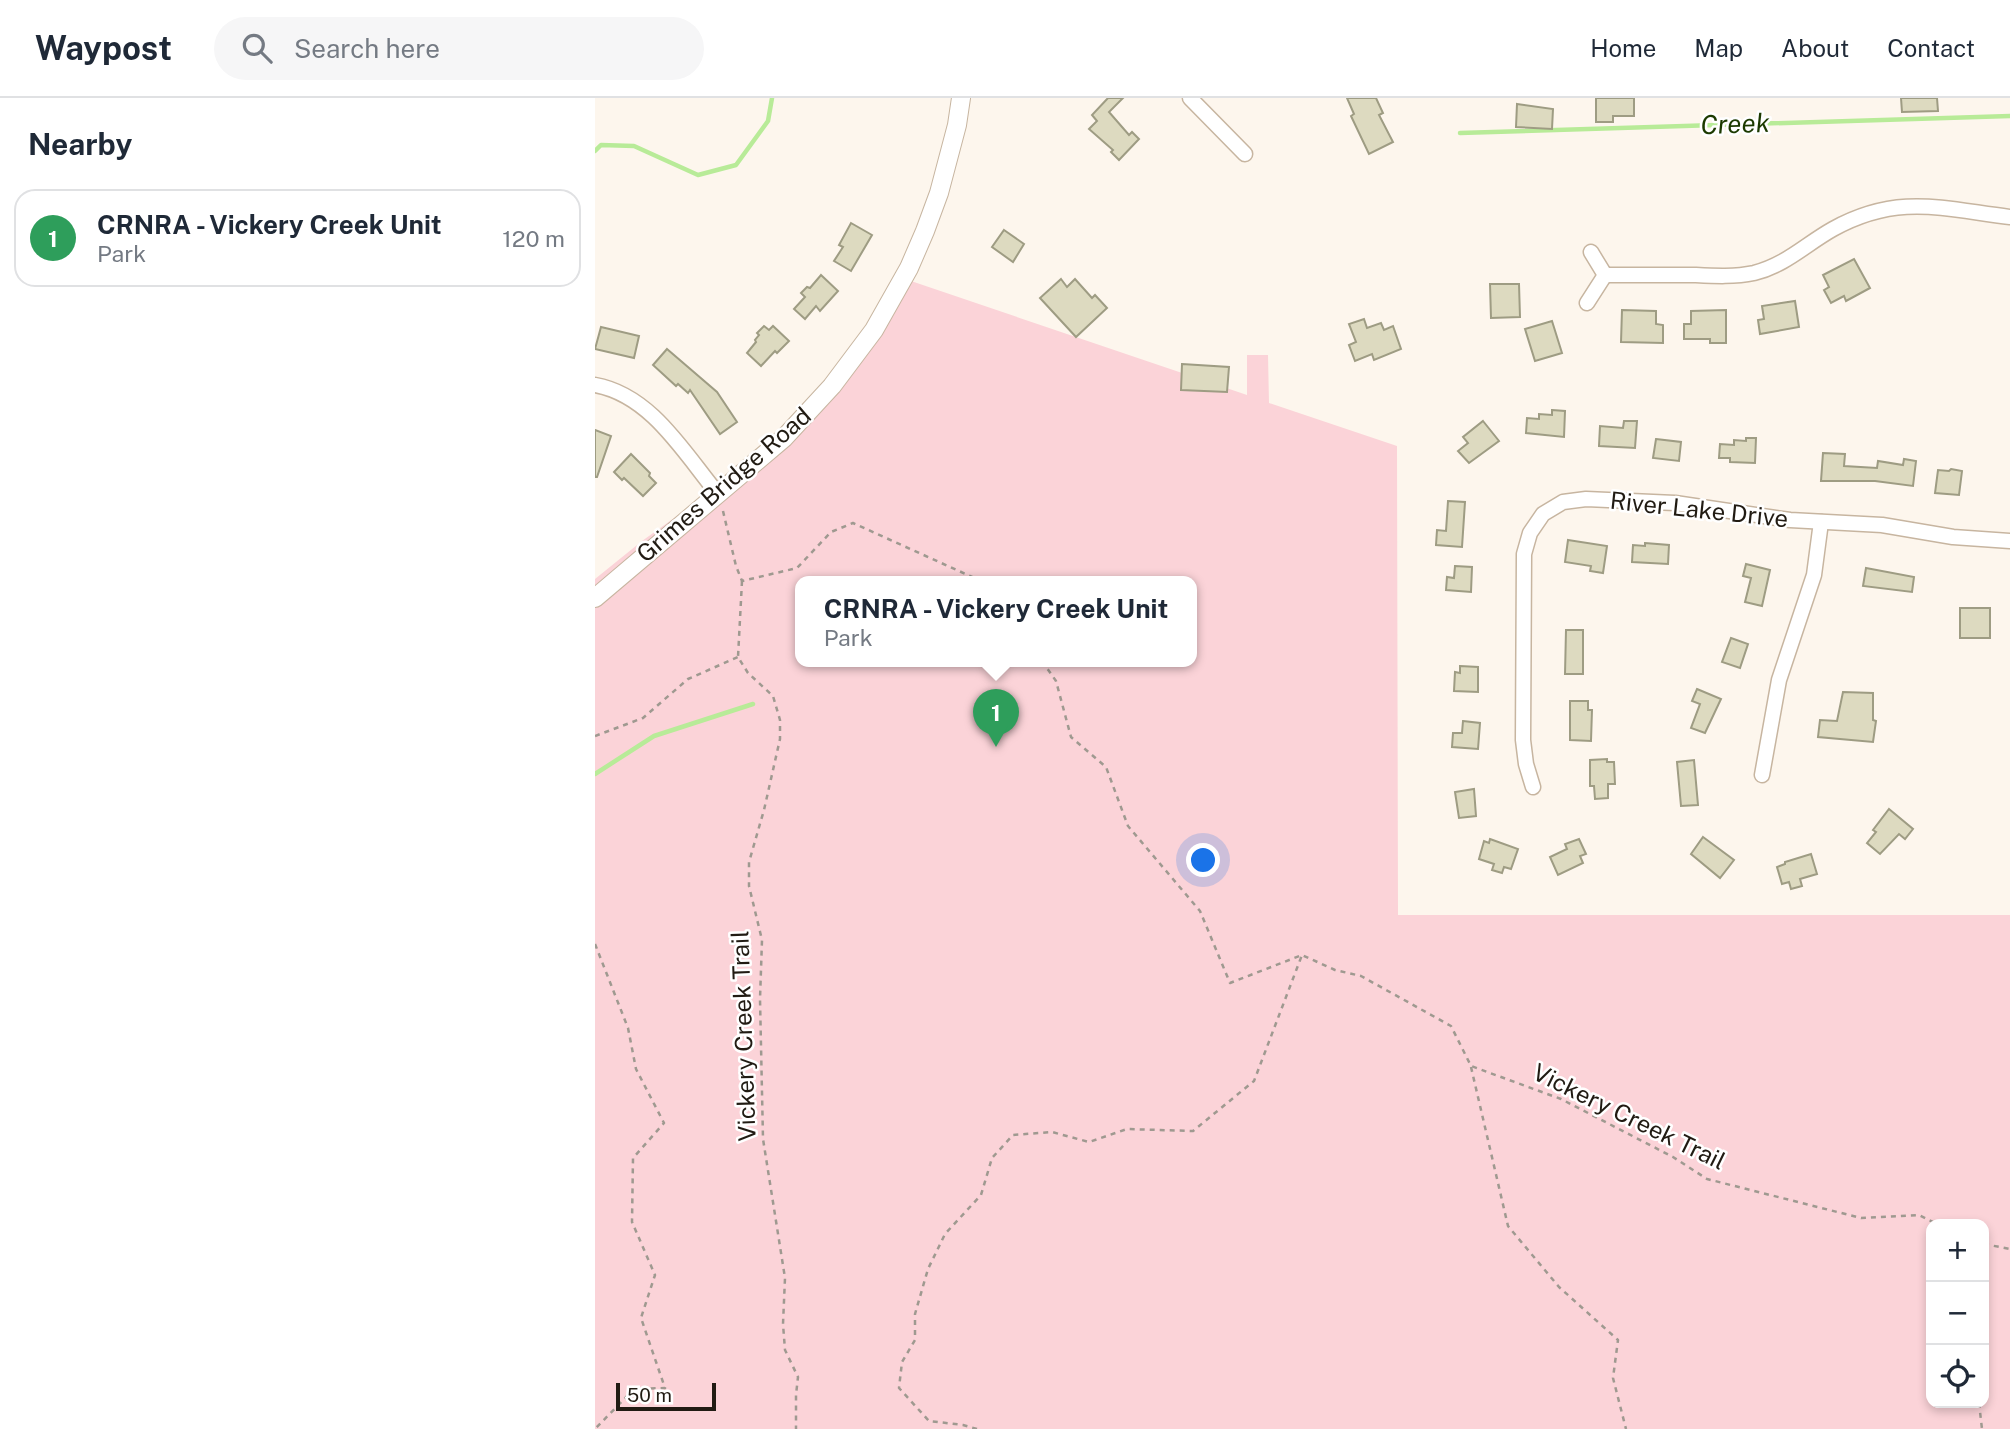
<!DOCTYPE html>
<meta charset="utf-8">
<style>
:root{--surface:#fff;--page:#f6f6f7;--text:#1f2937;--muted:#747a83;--line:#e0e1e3;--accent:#0a85a9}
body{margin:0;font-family:"Public Sans",sans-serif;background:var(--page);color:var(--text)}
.controls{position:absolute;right:21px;bottom:21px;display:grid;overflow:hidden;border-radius:14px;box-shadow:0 4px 10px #0003}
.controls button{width:63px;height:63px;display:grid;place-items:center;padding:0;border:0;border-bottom:2px solid var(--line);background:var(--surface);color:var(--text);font:35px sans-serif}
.scale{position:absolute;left:21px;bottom:18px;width:100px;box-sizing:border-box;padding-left:7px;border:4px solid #211b13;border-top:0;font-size:19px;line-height:24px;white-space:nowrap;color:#211b13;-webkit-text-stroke:5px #fff;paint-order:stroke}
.you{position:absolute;left:609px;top:763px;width:24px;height:24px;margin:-18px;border:5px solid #fff;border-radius:50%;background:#1a73e8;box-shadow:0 0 0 10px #1a73e833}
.badge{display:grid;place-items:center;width:46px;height:46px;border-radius:50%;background:var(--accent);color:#fff;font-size:23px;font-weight:700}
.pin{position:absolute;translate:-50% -58px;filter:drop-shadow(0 2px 4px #0008)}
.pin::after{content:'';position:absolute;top:37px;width:24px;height:21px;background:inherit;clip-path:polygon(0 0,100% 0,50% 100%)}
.popup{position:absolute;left:200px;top:478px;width:402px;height:91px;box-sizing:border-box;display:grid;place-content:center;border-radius:14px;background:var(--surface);filter:drop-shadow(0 2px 5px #0005);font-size:23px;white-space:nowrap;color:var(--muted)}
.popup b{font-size:26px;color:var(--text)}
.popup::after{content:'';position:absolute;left:50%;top:100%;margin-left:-14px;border:14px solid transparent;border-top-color:var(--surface)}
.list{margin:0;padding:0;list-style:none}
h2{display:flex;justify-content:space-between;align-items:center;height:91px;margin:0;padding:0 28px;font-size:30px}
h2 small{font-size:23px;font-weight:400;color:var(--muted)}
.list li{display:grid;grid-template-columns:46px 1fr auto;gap:21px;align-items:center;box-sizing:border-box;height:98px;margin:0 14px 14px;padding:0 14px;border:2px solid var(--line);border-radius:21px}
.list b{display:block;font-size:26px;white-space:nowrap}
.list p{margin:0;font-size:23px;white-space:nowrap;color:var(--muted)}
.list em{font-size:23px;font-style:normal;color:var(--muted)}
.icon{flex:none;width:38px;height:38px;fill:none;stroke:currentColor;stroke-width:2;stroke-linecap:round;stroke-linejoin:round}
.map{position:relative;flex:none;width:1415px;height:1331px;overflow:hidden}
header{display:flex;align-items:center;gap:42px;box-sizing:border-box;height:98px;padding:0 35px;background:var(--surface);border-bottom:2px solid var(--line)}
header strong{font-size:33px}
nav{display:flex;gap:38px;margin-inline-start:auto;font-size:24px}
.search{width:490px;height:63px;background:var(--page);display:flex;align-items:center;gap:18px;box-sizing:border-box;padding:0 24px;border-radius:38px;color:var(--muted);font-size:26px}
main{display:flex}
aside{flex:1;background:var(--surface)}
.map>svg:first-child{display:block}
.green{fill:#fbd3d8;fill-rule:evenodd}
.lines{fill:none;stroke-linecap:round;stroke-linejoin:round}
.stream{stroke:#b8eb98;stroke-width:4.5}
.building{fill:#dddac0;stroke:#9e9c83;stroke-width:2}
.minor-casing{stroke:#c7b5a0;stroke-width:17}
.tertiary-casing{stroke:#c7b5a0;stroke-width:20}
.path{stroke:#9f9990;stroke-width:2.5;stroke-dasharray:5 5;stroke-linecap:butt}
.minor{stroke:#fff;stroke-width:14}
.tertiary{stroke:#fff;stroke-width:18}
.labels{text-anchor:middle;stroke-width:5;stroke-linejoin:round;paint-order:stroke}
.street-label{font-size:24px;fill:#211b13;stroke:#fff}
.water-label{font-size:26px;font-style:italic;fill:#1c3a00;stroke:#fff}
</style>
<header>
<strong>Waypost</strong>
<div class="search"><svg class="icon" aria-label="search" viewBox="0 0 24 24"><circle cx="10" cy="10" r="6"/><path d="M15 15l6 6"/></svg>Search here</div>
<nav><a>Home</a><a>Map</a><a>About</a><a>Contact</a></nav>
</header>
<main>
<aside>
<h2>Nearby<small></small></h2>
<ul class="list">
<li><span class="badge" style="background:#2e9e5b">1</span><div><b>CRNRA - Vickery Creek Unit</b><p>Park</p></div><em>120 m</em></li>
</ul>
</aside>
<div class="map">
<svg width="1415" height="1331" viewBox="0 0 1415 1331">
<rect width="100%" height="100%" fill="#fdf6ed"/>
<!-- green -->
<path class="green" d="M316 183 652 297V257H673L674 305 802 348 803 817H1415V1331H0V481L47 443 142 375 238 296ZM205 483H597V563H205ZM1336 1126H1389V1305H1336Z"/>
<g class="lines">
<!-- stream -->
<g class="stream">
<polyline points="865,35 1415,18"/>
<polyline points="0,53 6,47 39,48 103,77 141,67 173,23 177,0"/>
<polyline points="0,676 59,638 158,606"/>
</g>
</g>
<!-- building -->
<g class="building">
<polygon points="513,0 528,0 514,14 534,37 537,34 544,41 524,62 516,54 518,52 494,31 502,23 497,17"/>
<polygon points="752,0 781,0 788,15 784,17 798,44 774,56 756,18 759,16"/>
<polygon points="1001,0 1039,0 1039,18 1018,18 1018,24 1001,24"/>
<polygon points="1306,0 1342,0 1343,13 1307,14"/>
<polygon points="922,6 958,11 957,31 921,29"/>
<polygon points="256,125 277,137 256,173 239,163 248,149 244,147"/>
<polygon points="409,132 429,146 418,164 397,149"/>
<polygon points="1259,161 1275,190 1251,203 1249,198 1236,205 1229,192 1234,189 1228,177"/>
<polygon points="226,177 243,193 225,213 221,208 210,221 199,211 210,199 206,195 212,189 215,190"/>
<polygon points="466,181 472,189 480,181 497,200 500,197 512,210 481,239 445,200"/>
<polygon points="895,186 924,186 925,219 896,220"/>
<polygon points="1200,203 1204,229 1165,236 1163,222 1169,221 1167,208"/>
<polygon points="1027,212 1061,213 1061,226 1068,227 1068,245 1026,244"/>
<polygon points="1131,212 1131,245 1115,245 1115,241 1089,241 1089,226 1096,226 1096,213"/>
<polygon points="769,221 772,230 786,225 789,232 798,228 806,251 779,262 777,256 760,263 754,247 761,244 754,226"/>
<polygon points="957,223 967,255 940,263 930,231"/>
<polygon points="169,228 174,232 178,228 194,243 182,255 180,253 166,268 152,255 161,244 160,242 164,237 162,235"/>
<polygon points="6,229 44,238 39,260 0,251"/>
<polygon points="72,251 122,294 142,324 125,336 95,292 93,295 83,286 81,288 58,267"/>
<polygon points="587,266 634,269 632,294 586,292"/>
<polygon points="957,312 970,313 969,339 931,335 932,320 944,321 944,316 957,317"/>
<polygon points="888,323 904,343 874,365 863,353 873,345 868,339"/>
<polygon points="1029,323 1042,323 1040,350 1004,348 1005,328 1028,330"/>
<polygon points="0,332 16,338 2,379 0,379"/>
<polygon points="1151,340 1161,340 1160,365 1135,364 1135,360 1124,360 1125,346 1139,347 1139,342 1151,343"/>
<polygon points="1061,341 1086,344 1084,363 1058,360"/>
<polygon points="1228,355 1250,356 1249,368 1282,370 1283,363 1308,367 1309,361 1321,363 1318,388 1280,383 1226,383"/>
<polygon points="36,356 55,375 54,378 61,385 48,398 29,380 27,382 19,374"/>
<polygon points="1356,371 1367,373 1364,397 1340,395 1343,372 1354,373"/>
<polygon points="853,403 870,404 867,449 841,447 842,432 851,433"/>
<polygon points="973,442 1012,448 1008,475 995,473 996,468 970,464"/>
<polygon points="1050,445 1074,447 1073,466 1037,464 1038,447 1050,448"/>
<polygon points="1151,466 1175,472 1167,508 1150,504 1156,480 1148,478"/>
<polygon points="860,468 877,469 876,494 851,492 852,479 859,480"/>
<polygon points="1271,470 1319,479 1317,494 1268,488"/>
<rect x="1365" y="510" width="30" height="30"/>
<polygon points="971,532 988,532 988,576 970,576"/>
<polygon points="1136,540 1153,546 1145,570 1127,564"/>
<polygon points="865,568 883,569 883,594 859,593 860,574 865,575"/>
<polygon points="1102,591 1126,601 1110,635 1096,630 1105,606 1097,603"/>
<polygon points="1248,594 1278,595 1278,622 1281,623 1278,644 1223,639 1225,622 1242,623"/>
<polygon points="975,603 993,603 993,612 997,612 996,643 975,642"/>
<polygon points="868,623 885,625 883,651 857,649 858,635 867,635"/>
<polygon points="1012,661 1012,664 1019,664 1020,686 1013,686 1013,700 1000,701 999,688 995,688 995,662"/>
<polygon points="1099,662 1103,707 1086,708 1082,664"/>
<polygon points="879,691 881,718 864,720 860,694"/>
<polygon points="1294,711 1318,731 1310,741 1304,736 1285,756 1272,745 1281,734 1278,732"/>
<polygon points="1108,739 1139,762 1125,780 1096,756"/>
<polygon points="895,741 923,751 916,771 909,769 907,775 897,772 899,766 884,761 889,743 894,745"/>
<polygon points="984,741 991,756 985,758 988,765 963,777 955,759 972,751 970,746"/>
<polygon points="1216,756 1222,776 1205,781 1207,788 1196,791 1194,784 1187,786 1182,769 1190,766 1190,764"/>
</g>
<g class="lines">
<defs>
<g id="minor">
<polyline points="595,0 650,56"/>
<path d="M1010 177C1040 177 1071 177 1101 177 1120 178 1140 179 1159 175 1191 167 1211 146 1238 131 1303 95 1348 111 1415 119"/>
<polyline points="992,205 1010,177 996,154"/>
<path d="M0 287C56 297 89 355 123 396"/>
<polyline points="1167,677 1184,582 1219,477 1226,424"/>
<polyline points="938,689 931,666 928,642 929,456 935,435 948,416 968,404 991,401 1080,405 1195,422 1287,427 1358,439 1415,443"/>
</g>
<polyline id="tertiary" points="0,500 189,340 237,288 279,232 314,170 330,133 344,95 362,27 366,0"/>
</defs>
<!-- minor casing -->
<use href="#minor" class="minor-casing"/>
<!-- tertiary casing -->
<use href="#tertiary" class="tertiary-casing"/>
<!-- path -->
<g class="path">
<polyline points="128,413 141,468 147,483 202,470 236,434 258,425 386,483"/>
<polyline points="147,483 143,559 153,575 178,598 185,622 185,641 169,712 154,764 154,788 167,842 165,901 168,1041 190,1180 188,1226 190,1252 203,1279 201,1297 201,1331"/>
<polyline points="447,563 461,583 476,639 511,669 533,728 605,813 635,885 707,857 740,872 766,878 856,928 876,968 966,1001 1078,1059 1112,1081 1266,1120 1324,1117 1342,1126"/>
<polyline points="0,638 48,620 93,581 143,559"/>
<polyline points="0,846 33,930 41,971 69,1025 38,1060 37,1124 60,1177 46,1220 70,1290 39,1291 0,1331"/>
<polyline points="876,969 913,1128 964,1189 1023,1242 1018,1280 1031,1331"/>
<polyline points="1389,1146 1415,1151"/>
<polyline points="1384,1305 1387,1331"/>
<polyline points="382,1331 368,1327 334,1323 304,1290 307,1264 320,1242 320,1216 333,1171 350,1136 386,1097 397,1060 418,1037 457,1034 494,1044 532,1031 598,1033 659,983 707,857"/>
</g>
<!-- minor -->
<use href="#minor" class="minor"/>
<!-- tertiary -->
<use href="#tertiary" class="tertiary"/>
</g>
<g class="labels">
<!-- street labels -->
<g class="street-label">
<text transform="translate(129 387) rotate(-41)" y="8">Grimes Bridge Road</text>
<text transform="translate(1104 412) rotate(6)" y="8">River Lake Drive</text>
<text transform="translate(149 938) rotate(-92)" y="8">Vickery Creek Trail</text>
<text transform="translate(1034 1019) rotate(26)" y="8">Vickery Creek Trail</text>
</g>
<!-- water labels -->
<g class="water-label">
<text transform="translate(1140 26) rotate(-2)" y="9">Creek</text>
</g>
</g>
</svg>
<div class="controls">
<button>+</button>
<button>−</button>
<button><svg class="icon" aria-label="locate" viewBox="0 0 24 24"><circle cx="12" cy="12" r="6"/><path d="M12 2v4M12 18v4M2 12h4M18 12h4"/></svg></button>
</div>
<div class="scale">50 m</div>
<div class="you"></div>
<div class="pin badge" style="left:401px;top:649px;background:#2e9e5b">1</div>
<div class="popup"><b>CRNRA - Vickery Creek Unit</b>Park</div>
</div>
</main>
